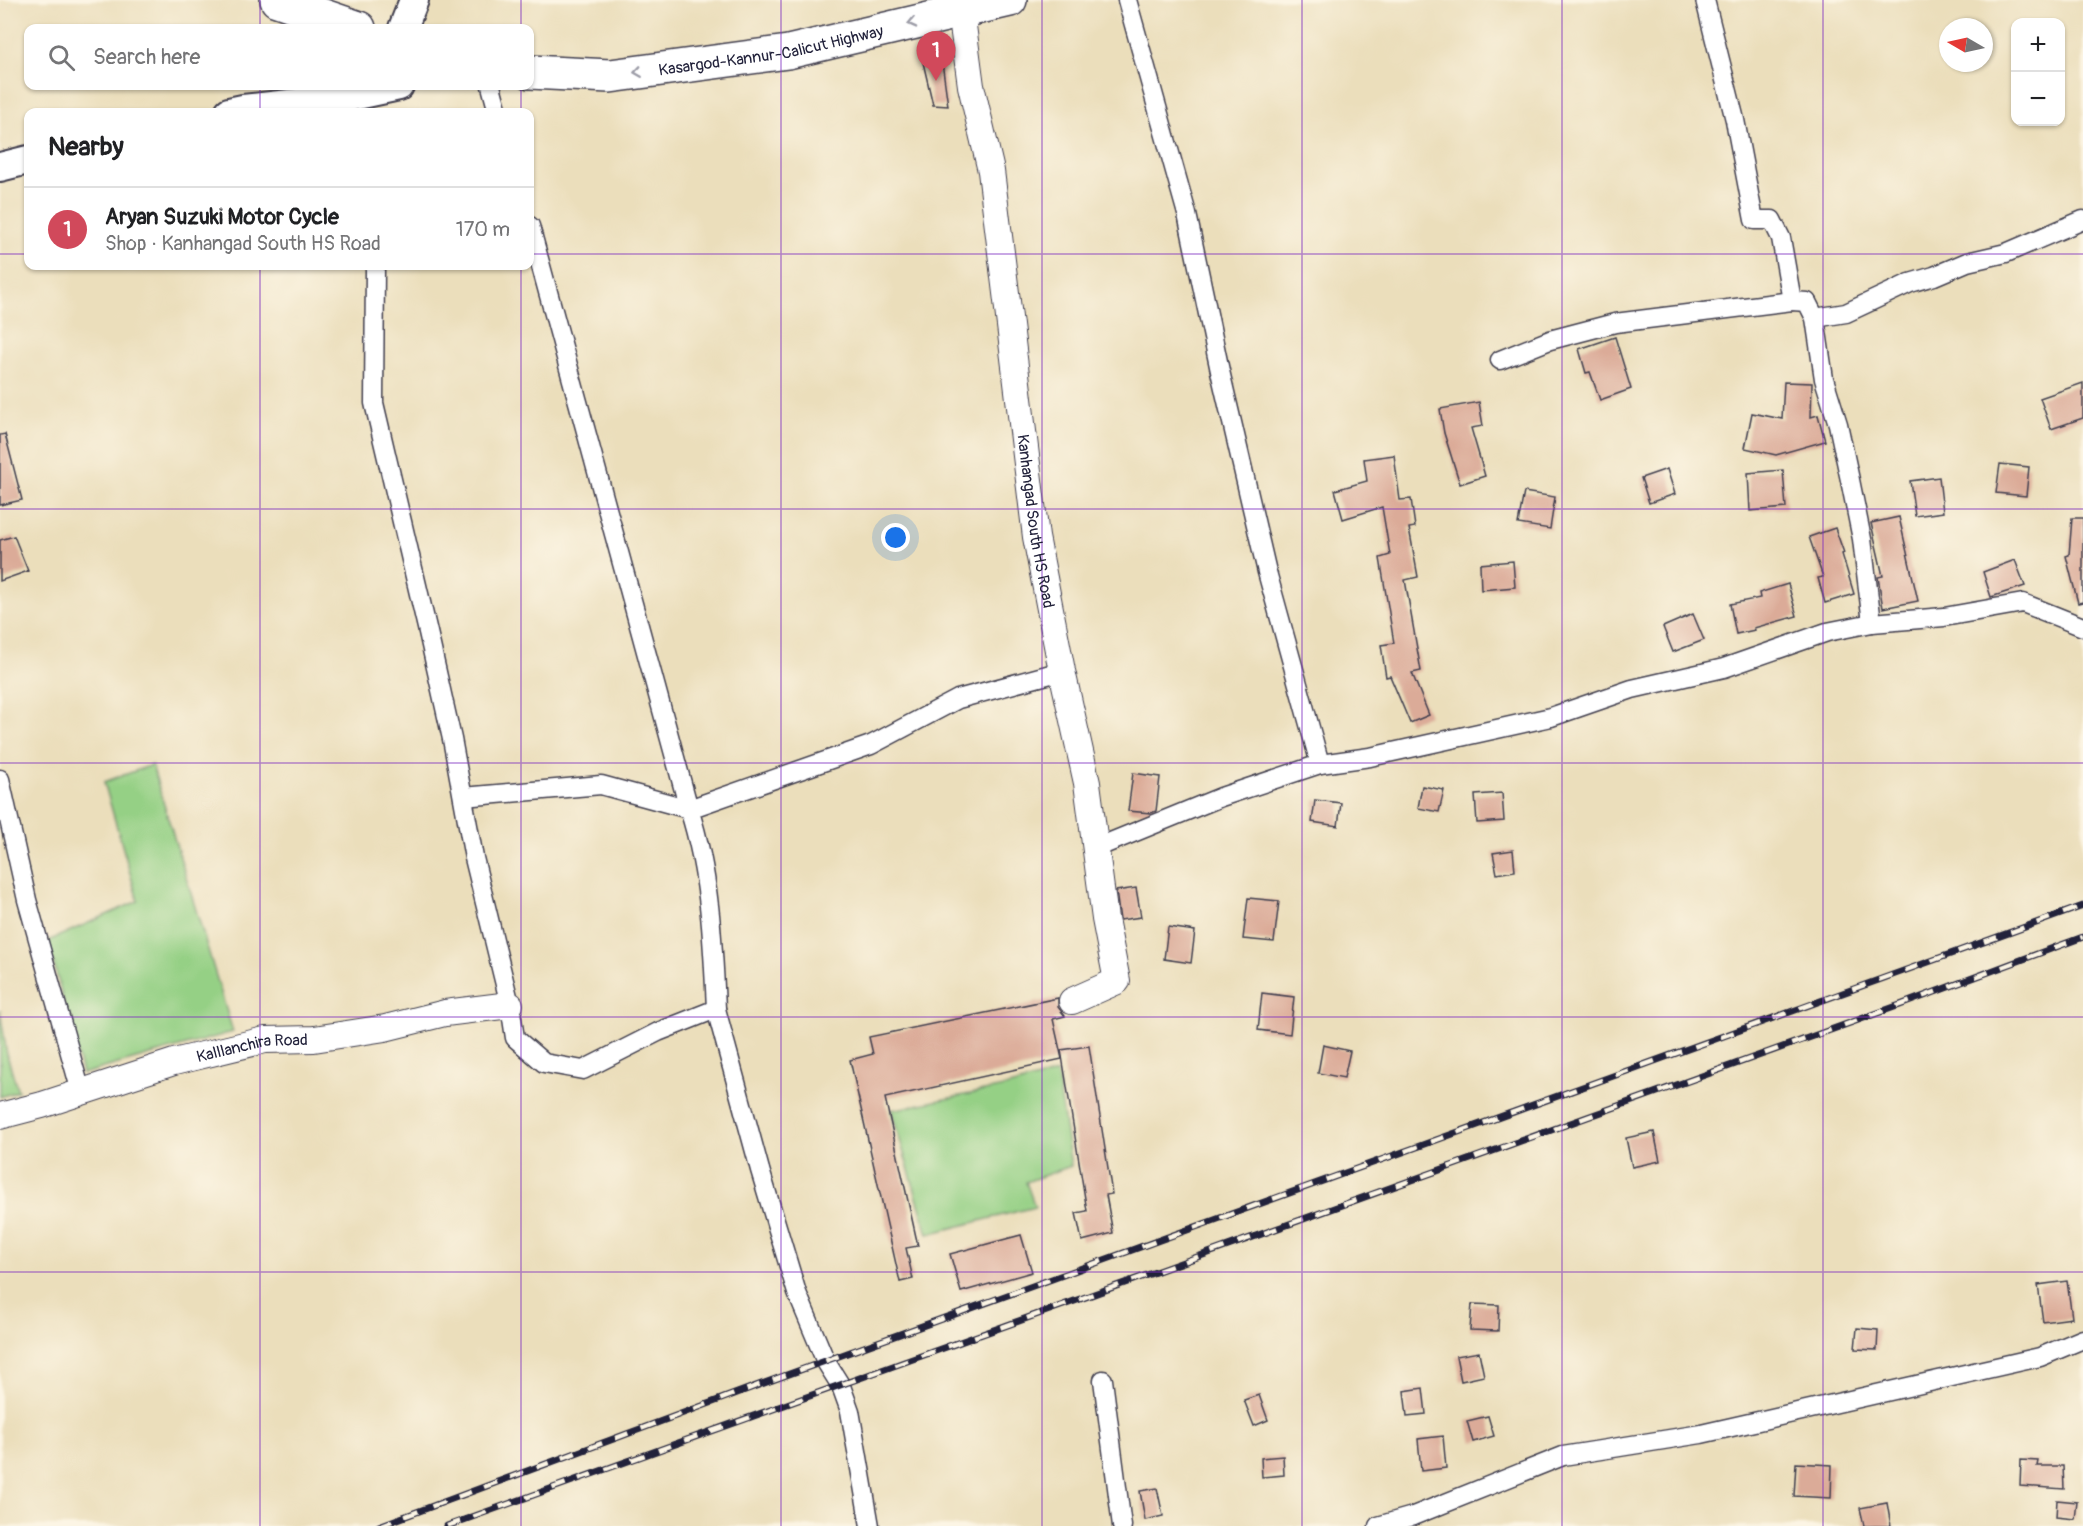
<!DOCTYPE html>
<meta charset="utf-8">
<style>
:root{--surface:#fff;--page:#f2f2f2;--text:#202124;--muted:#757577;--line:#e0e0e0;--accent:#d1495b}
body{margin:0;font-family:Pangolin,sans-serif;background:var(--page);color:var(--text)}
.controls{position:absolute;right:18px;top:18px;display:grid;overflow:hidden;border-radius:12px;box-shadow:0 2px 4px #0004}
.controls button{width:54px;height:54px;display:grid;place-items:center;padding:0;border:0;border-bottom:2px solid var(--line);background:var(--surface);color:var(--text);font:30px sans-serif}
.compass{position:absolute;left:1939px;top:18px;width:54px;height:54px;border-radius:50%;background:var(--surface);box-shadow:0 2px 4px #0004;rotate:279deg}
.you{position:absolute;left:896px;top:538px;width:21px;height:21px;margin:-15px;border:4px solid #fff;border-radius:50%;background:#1a73e8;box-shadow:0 0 0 9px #1a73e833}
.badge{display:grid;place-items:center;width:39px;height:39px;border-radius:50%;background:var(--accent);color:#fff;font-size:20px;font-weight:700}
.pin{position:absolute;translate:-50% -50px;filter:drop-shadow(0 2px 3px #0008)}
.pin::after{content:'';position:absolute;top:32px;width:21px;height:18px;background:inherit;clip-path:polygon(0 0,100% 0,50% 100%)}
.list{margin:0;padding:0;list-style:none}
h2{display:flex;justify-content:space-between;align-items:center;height:78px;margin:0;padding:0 24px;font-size:26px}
h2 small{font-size:20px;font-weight:400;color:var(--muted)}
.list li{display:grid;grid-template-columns:39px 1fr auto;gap:18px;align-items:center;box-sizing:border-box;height:84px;padding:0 24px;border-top:2px solid var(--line)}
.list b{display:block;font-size:22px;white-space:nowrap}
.list p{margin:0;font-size:20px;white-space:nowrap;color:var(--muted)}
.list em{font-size:20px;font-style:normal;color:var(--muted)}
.icon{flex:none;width:33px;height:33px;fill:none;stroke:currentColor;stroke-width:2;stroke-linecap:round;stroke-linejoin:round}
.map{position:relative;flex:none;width:2083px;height:1526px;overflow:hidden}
.search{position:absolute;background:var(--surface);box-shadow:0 2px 4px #0004;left:24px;top:24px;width:510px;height:66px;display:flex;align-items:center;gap:15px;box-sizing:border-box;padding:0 21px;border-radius:12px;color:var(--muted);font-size:22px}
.panel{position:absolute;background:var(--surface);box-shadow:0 2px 4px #0004;left:24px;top:108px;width:510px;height:162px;border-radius:12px}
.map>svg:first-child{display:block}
.green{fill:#95d085;stroke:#5c7960;stroke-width:1.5}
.building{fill:#dbab98}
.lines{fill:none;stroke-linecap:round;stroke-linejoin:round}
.street-casing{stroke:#403e4e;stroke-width:21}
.secondary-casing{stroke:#403e4e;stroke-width:28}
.primary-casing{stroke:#403e4e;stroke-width:32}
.highway-casing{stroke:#403e4e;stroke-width:36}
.street{stroke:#fff;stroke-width:18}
.secondary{stroke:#fff;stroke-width:26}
.primary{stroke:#fff;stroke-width:28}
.highway{stroke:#fff;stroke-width:33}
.rail-casing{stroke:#22223b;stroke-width:7}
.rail{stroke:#fcf5e5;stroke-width:4.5;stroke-dasharray:14;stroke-linecap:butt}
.oneway{stroke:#9c9ca7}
.grid{fill:none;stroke:#7b2cbf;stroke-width:1.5;stroke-opacity:0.55}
.labels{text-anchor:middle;stroke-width:4.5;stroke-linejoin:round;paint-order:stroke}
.street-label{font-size:16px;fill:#22223b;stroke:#fcf5e5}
</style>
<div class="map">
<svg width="2083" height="1526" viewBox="0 0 2083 1526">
<rect width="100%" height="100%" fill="#fcf5e5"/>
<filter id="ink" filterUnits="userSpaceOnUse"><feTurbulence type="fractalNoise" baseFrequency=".0167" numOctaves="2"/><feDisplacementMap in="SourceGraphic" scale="12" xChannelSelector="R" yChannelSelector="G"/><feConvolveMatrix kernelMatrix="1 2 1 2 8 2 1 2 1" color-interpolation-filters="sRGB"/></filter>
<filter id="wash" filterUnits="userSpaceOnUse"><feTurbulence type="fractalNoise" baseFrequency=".008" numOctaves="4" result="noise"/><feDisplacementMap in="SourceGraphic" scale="24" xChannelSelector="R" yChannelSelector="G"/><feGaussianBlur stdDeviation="1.35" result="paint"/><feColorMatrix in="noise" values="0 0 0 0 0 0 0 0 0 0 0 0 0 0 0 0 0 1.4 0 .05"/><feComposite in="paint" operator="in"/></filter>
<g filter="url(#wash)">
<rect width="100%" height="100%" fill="#ebdebb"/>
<!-- green -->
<g class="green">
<polygon points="152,765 233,1032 82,1074 48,941 138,901 104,782"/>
<polygon points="0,1010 7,1055 18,1091 0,1097"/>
<polygon points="1057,1073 1071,1166 1026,1182 1035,1207 928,1234 891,1110 1009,1086"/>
</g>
<g id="blocks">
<!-- building -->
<g class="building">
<polygon points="941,55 948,106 933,105 922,58"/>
<polygon points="1615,337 1631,389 1600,400 1590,372 1586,373 1579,349"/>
<polygon points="1784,382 1812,383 1811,417 1818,415 1825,441 1776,455 1745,448 1752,413 1782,419"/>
<polygon points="2083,383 2083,418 2051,429 2040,398"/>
<polygon points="1479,402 1483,426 1471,428 1485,476 1460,484 1444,433 1440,409"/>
<polygon points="5,434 22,500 0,505 0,435"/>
<polygon points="1394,455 1400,500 1411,499 1415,527 1409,528 1418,577 1405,580 1421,671 1412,673 1429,715 1410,723 1390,676 1386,677 1381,645 1394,643 1380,558 1390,555 1382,507 1343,519 1335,490 1367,481 1364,459"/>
<polygon points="2000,464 2029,467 2026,496 1996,493"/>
<polygon points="1667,469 1675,494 1649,503 1641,478"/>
<polygon points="1783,470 1786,508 1750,511 1748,473"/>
<polygon points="1939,477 1943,512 1915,516 1910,481"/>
<polygon points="1524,492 1555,497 1550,529 1518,524"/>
<polygon points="1899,517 1918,601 1883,608 1878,577 1883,576 1871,523"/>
<polygon points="2072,518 2083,518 2083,602 2078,603 2066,556 2069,555"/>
<polygon points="1835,528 1844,553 1842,554 1854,594 1825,603 1818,578 1823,577 1809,537"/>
<polygon points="14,536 28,571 0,581 0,540"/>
<polygon points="2015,560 2025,586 1991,597 1983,572"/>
<polygon points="1513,561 1515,587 1481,590 1480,564"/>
<polygon points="1788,584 1797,616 1754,628 1755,630 1736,634 1730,604 1760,598 1759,593"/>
<polygon points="1693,614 1704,640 1673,652 1663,627"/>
<polygon points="1133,773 1160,777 1156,811 1151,813 1128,811"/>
<polygon points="1422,786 1444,790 1439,812 1418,808"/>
<polygon points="1502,793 1504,821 1477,823 1475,795"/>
<polygon points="1315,800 1341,803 1338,826 1312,822"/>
<polygon points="1513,850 1515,871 1497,874 1493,853"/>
<polygon points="1136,888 1141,917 1120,920 1116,891"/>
<polygon points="1248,898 1279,901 1274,942 1243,939"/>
<polygon points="1168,927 1195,931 1191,963 1164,959"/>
<polygon points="1262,993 1294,997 1290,1034 1258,1030"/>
<polygon points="1058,998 1058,1007 1065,1016 1053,1019 1062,1059 885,1098 918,1246 906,1248 913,1279 900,1282 850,1060 873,1054 869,1037"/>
<polygon points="1323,1045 1350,1051 1344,1078 1318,1073"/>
<polygon points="1089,1046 1112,1194 1106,1195 1113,1233 1082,1241 1076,1213 1087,1211 1061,1050"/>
<polygon points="1654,1132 1660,1161 1632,1167 1626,1138"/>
<polygon points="1021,1235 1032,1272 961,1292 950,1254"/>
<polygon points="2067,1281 2072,1318 2043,1322 2038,1285"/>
<polygon points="1472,1304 1499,1305 1498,1331 1470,1330"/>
<polygon points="1857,1328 1878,1330 1877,1350 1855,1349"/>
<polygon points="1479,1352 1484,1376 1461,1381 1456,1356"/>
<polygon points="1423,1388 1426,1414 1407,1416 1404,1391"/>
<polygon points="1259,1395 1268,1420 1254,1426 1244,1400"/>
<polygon points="1488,1416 1494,1436 1473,1442 1467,1421"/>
<polygon points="1443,1436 1446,1468 1421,1471 1418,1439"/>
<polygon points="1283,1456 1284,1475 1262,1477 1261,1458"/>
<polygon points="2021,1460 2038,1461 2037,1466 2063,1466 2064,1489 2020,1486"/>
<polygon points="1796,1463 1832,1465 1831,1498 1794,1496"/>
<polygon points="1157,1488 1163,1516 1145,1520 1140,1491"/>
<polygon points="2057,1500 2077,1502 2075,1519 2056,1517"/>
<polygon points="1887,1503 1891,1526 1864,1526 1860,1508"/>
</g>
</g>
</g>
<g filter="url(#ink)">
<use href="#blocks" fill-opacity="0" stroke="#403e4e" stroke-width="1.5"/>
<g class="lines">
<defs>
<g id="street">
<polyline points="1127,0 1187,214 1220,371 1267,572 1320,764"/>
<polyline points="1705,0 1735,120 1754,220 1772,220 1781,238 1792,301 1807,302 1815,318 1824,379 1838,424 1850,480 1862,539 1872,623"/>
<polyline points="491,86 498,112"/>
<path d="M530 226 689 809C710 874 713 941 716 1009"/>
<polyline points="375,266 374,403 428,632 452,739 474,858 510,1005 515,1038 544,1063 583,1070 658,1032 716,1009 760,1170 797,1293 826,1362 841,1386 850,1411 870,1526"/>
<polyline points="1815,318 1846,313 1910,283 1934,276 1967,262 2006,253 2083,220"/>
<polyline points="1500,360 1550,340 1615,323 1792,301"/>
<polyline points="0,779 27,900 81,1092"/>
<polyline points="463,797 601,785 689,809 871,745 958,699 1062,671"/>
<polyline points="1096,848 1221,797 1320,764 1370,757 1551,717 1632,689 1724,668 1827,632 1872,623 1944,617 2023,603 2083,627"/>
<polyline points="1103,1380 1122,1526"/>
<polyline points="1378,1526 1413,1516 1563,1456 1701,1434 2040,1357 2083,1339"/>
</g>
<g id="secondary">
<path id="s1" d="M961 11 971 86 991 171 1036 537 1062 671 1087 783 1105 919 1117 981 1072 1001"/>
<path id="s2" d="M0 1116 42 1105 174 1062 265 1040 314 1039 385 1028 445 1013 510 1005"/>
</g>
<g id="primary">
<polyline points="403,28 414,0"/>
<polyline points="229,112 243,109 343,98 399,86"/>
<polyline points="0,167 28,160"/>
</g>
<g id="highway">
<polyline points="277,0 359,28"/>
<path id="s3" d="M530 72 610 76 788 52 1010 0"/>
</g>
</defs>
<!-- street casing -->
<use href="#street" class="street-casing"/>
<!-- secondary casing -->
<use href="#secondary" class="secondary-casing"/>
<!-- primary casing -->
<use href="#primary" class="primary-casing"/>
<!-- highway casing -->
<use href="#highway" class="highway-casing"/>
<!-- street -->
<use href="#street" class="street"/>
<!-- secondary -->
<use href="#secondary" class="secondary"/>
<!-- primary -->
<use href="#primary" class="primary"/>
<!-- highway -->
<use href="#highway" class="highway"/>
<defs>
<g id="rail">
<polyline points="379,1526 756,1386 2083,906"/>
<polyline points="447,1526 1900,1005 2083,937"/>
</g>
</defs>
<!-- rail casing -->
<use href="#rail" class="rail-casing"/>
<!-- rail -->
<use href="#rail" class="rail"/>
</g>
<!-- one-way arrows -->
<defs><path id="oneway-chevron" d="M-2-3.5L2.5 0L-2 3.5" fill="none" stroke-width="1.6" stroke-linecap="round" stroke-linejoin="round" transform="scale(1.5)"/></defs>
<g class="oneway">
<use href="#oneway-chevron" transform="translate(912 23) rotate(167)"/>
<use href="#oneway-chevron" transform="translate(638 72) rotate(172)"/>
</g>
</g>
<!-- grid -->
<path class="grid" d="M260 0V28M521 0V28M781 0V1526M1042 0V1526M1302 0V1526M1562 0V1526M1823 0V1526M260 86V112M521 86V112M0 254H28M530 254H2083M260 266V1526M521 266V1526M0 509H2083M0 763H2083M0 1017H2083M0 1272H2083"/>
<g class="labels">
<!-- street labels -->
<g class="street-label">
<text dy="6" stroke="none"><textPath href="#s3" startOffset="243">Kasargod-Kannur-Calicut Highway</textPath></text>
<text dy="6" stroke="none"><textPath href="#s1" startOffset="516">Kanhangad South HS Road</textPath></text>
<text dy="6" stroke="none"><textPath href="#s2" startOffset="262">Kalllanchira Road</textPath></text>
</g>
</g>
</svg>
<div class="controls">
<button>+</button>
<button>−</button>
</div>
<svg class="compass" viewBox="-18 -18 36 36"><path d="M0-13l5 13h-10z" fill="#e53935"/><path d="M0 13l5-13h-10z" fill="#757577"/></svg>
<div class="you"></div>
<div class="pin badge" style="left:936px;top:81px">1</div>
<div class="search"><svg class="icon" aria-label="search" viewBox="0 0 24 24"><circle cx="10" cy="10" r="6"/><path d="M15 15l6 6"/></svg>Search here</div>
<section class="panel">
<h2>Nearby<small></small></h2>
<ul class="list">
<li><span class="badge">1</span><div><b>Aryan Suzuki Motor Cycle</b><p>Shop · Kanhangad South HS Road</p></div><em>170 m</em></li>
</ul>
</section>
</div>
